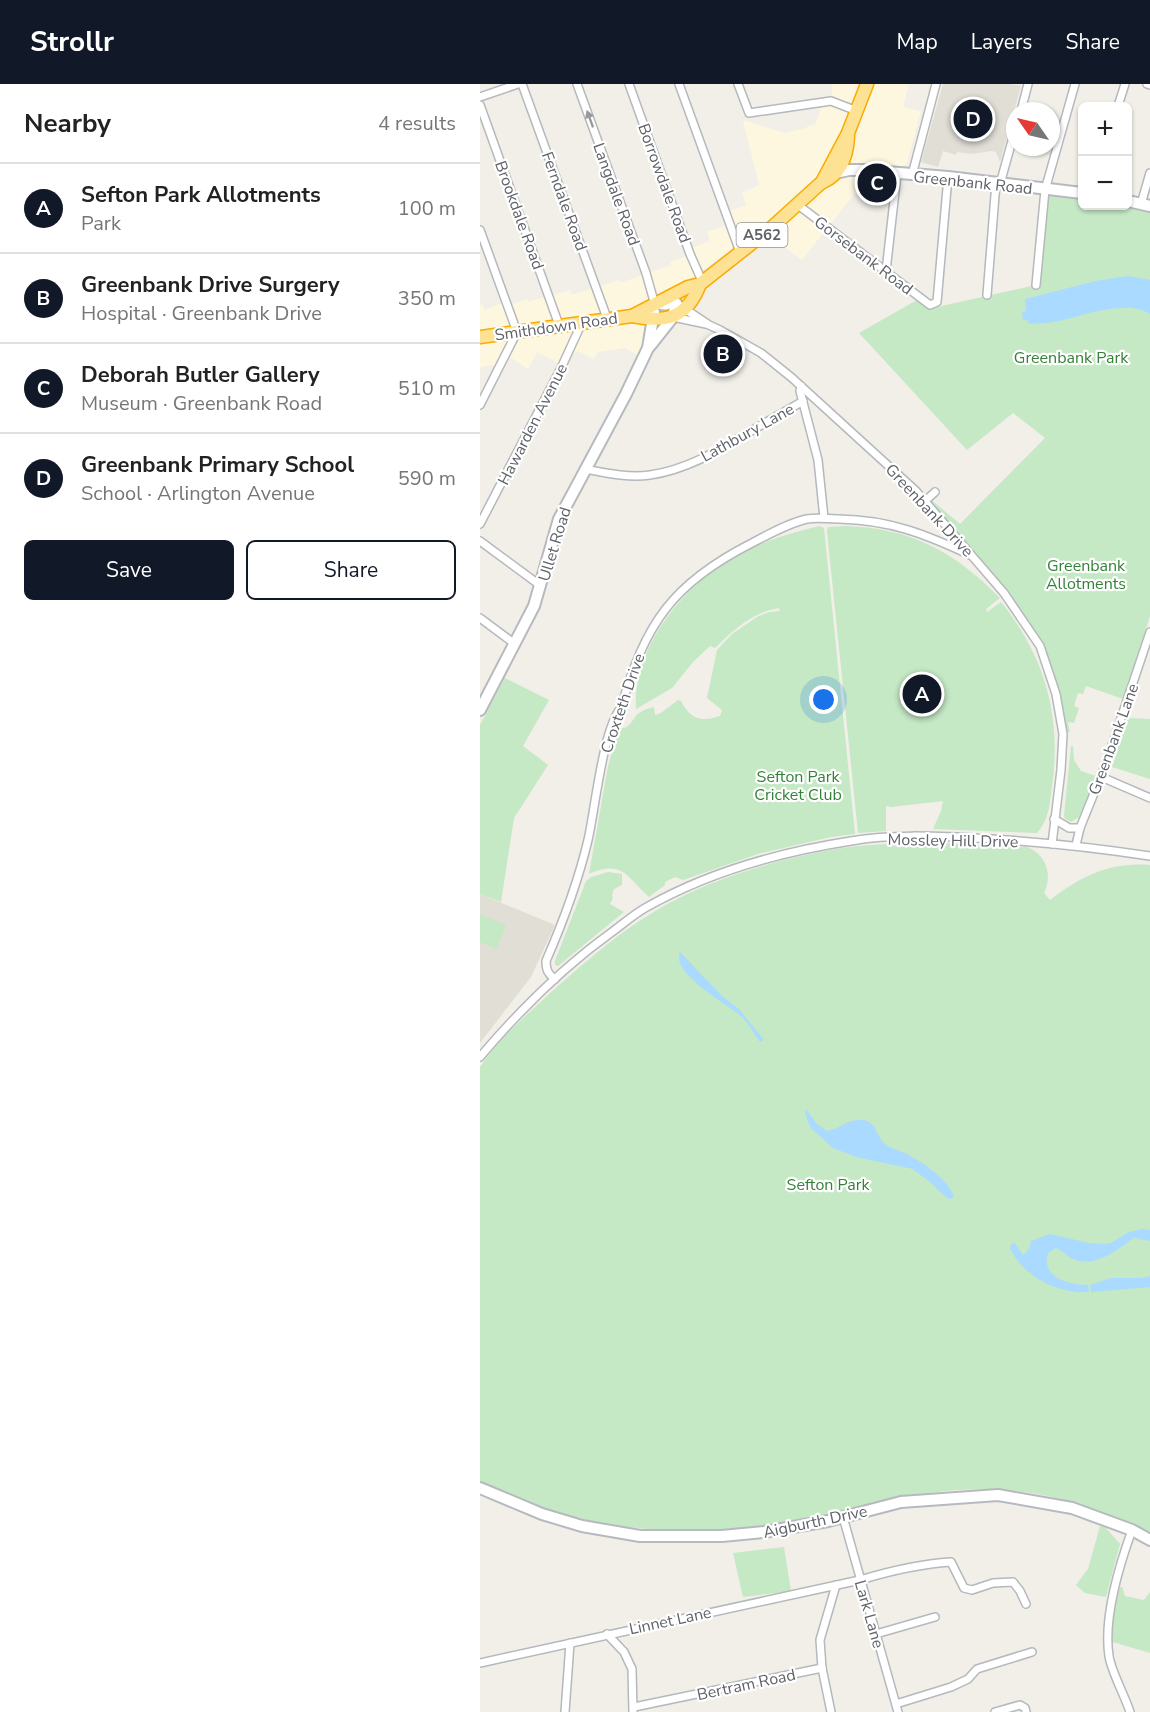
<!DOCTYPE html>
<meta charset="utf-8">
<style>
:root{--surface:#fff;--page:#f2f2f2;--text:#222;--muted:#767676;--line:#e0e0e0;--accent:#111827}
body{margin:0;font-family:"Nunito Sans",sans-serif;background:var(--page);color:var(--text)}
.controls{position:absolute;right:18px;top:18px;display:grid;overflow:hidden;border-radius:9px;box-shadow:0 2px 4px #0004}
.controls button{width:54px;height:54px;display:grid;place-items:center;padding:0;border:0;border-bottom:2px solid var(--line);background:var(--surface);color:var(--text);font:30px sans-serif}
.compass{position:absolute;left:526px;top:18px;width:54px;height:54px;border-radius:50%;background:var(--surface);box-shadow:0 2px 4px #0004;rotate:304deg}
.you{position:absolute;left:344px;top:616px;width:21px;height:21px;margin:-15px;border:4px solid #fff;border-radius:50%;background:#1a73e8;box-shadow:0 0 0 9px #1a73e833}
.badge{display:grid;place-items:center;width:39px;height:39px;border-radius:50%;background:var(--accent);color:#fff;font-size:20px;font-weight:700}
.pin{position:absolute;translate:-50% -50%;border:3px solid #fff;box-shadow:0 2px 6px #0006}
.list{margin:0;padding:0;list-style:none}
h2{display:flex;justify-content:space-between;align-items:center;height:78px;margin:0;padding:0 24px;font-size:26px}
h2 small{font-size:20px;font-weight:400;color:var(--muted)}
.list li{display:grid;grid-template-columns:39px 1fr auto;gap:18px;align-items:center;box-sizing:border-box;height:90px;padding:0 24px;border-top:2px solid var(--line)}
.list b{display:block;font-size:22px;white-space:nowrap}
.list p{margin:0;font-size:20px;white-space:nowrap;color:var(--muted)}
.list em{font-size:20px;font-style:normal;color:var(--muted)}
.actions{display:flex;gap:12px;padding:18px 24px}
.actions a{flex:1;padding:14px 0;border:2px solid var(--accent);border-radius:9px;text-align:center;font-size:21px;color:var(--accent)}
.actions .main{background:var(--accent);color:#fff}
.map{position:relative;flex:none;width:670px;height:1628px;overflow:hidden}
header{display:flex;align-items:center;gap:36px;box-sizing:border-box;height:84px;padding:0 30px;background:var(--accent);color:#fff}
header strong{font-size:28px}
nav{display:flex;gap:33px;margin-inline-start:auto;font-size:21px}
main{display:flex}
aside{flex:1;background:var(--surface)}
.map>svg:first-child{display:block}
.commercial{fill:#fef7e0}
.education{fill:#e1ded6}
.green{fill:#c5e8c5}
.water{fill:#aadaff}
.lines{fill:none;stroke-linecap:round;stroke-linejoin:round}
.street-casing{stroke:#b5b8bc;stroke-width:10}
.secondary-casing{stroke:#b6babf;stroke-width:14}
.highway-casing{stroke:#f9ab00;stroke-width:15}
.street{stroke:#fff;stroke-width:7}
.secondary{stroke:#fff;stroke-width:10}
.highway{stroke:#fde293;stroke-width:12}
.oneway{fill:#979a9d}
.labels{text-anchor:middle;stroke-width:4.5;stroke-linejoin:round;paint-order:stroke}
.shield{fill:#fff;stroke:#8f9295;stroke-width:1.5}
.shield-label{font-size:15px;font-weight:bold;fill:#5f6368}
.street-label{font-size:16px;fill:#5f6368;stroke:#fff}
.park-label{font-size:16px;fill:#348238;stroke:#fff}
</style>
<header>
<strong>Strollr</strong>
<nav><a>Map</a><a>Layers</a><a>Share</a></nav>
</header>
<main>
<aside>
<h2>Nearby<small>4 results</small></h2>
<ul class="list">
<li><span class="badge">A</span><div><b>Sefton Park Allotments</b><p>Park</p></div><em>100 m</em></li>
<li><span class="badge">B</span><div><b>Greenbank Drive Surgery</b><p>Hospital · Greenbank Drive</p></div><em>350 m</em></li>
<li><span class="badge">C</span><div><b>Deborah Butler Gallery</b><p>Museum · Greenbank Road</p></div><em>510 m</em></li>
<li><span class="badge">D</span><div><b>Greenbank Primary School</b><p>School · Arlington Avenue</p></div><em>590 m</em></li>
</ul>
<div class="actions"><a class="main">Save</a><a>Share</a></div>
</aside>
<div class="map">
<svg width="670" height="1628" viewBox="0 0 670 1628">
<rect width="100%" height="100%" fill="#f1efe8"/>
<!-- commercial -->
<polygon class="commercial" points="352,0 429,0 423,23 441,27 427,79 412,93 409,115 374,110 322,176 279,144 214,193 182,212 168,230 164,246 166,254 159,272 145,264 118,268 114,275 98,267 78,279 57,268 48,285 28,272 16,282 13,281 0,283 0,221 2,220 5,226 22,219 30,221 47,215 48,218 90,206 92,211 139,196 140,199 191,181 190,178 207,172 211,164 230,157 227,148 246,141 248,128 266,121 262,109 279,101 263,36 305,49 327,44 327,42 335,41 342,22 352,14"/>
<!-- education -->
<g class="education">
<polygon points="463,0 531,0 541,2 520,78 516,68 512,67 491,70 477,68 476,71 463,67 458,83 441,78"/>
<polygon points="0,810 75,841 51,893 0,959"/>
</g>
<!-- green -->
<g class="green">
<polygon points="565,106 602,109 602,122 670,122 670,532 643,615 606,602 603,610 598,609 594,622 599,624 594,639 588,638 590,648 583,650 576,610 560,562 537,529 445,417 449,414 480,440 565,354 533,329 487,366 379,249 437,216 448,225 556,201"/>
<path d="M339 442 344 444 375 750 351 753 278 770 203 796 195 793 185 798V801L169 813C147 794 144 775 109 790L128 682 139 644C152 645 151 635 159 629 163 626 169 624 174 623L175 631 181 629 198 616 201 617C211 636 221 638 240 632L242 626 227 614 237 566 252 550 277 533 289 528 300 527 299 524C271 529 255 545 235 564L230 562 213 578 192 604 156 625C153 562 204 501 257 471 282 457 311 449 339 442Z"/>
<path d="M366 442C431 444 475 468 520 514L506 525 507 528 521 518C565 572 582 634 572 702 570 719 569 736 557 749L453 745 461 727 463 717 411 723 406 722V747L378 749 347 447 348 443Z"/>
<polygon points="25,594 69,616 43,662 68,681 34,734 21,818 0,810 0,641"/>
<polygon points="648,634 670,635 670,695 632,683"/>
<polygon points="591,662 593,662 594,676 601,687 616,692 599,733 591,738 585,735 584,731"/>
<path d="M454 758 547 763C566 770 573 791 564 809L570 816C602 792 629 778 670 781V1449C585 1407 513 1395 420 1414 383 1421 347 1433 309 1439 227 1452 137 1450 58 1423 38 1416 19 1406 0 1397V983C22 951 51 927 79 901 110 874 141 847 177 826 229 795 303 773 363 764 393 759 424 760 454 758Z"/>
<polygon points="128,788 142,790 142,801 134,805 132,811 133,814 130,820 144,828 78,882 75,881 75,877 106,797 111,793"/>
<polygon points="0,830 26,841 17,865 0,858"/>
<polygon points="620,1442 626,1444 640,1460 626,1513 605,1509 596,1501 608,1485"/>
<polygon points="304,1463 311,1507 263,1513 253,1469"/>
<polygon points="642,1502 645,1512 664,1516 670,1508 670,1569 629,1557 634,1509"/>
</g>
<!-- water -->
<g class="water">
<path d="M647 192 670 196V230C648 215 604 231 579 237 570 239 561 239 551 240L548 239 547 236H543L542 228 546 227 545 215 616 197Z"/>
<path d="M200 868 244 914 259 925 284 956 280 958C274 950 269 939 261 932 247 920 190 889 200 868Z"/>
<path d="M326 1025 337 1040 347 1047C359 1046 369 1034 382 1036 396 1037 396 1051 404 1059 409 1064 419 1066 425 1069 442 1078 467 1094 474 1112L471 1115 467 1114 451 1099 433 1085 376 1073 353 1064 330 1043 325 1029Z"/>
<path d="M663 1145 670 1146V1157L659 1155 655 1153C638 1165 615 1186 591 1174 585 1171 583 1166 576 1164L568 1169C560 1193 589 1201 608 1201L609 1208C577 1210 545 1193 530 1165L531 1160 535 1159 543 1171 549 1165 551 1157 570 1150 609 1159 625 1160 631 1159 649 1148Z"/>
<polygon points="670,1192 670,1203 611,1208 610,1201 631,1194 661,1194"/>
</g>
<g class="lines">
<defs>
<g id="street">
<polyline points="42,0 127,234"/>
<polyline points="97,0 166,189 175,221 185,222 196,219 229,241 240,246 281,269 311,293 436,407 524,509 560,562 576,610 583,650 581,686 572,760"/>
<polyline points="149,0 210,170 222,197"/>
<polyline points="199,0 260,168"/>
<polyline points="258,0 269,29 351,17 377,27"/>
<polyline points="667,0 670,1"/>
<polyline points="0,13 38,0"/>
<polyline points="0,21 79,241"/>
<polyline points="638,22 645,0"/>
<polyline points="541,27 548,0"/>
<polyline points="432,91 456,0"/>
<polyline points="520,100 535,46"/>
<polyline points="661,120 670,89"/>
<polyline points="318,121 450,221 457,218 468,93"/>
<polyline points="0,146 37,248 0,321"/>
<polyline points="406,187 417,90"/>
<polyline points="556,201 565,106 595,0"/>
<polyline points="507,211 516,99"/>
<polyline points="193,233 226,240"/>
<polyline points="321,302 320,307 338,376 344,434"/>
<path d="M105 385C126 389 148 394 170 391 212 385 247 361 283 340 296 332 310 325 323 317"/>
<polyline points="445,417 455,408"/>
<polyline points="0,440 82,282 99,245 99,239"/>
<polyline points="0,457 61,502"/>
<polyline points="0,534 35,560"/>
<polyline points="626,695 670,714"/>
<polyline points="574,735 589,744 600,744"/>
<polyline points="596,761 600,744 625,682 670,548"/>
<path d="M75 895C68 890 66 886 66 877 83 838 98 798 108 756 115 726 123 644 141 624 165 539 193 499 272 459 289 450 309 439 327 435 337 433 349 435 359 435 410 436 445 450 490 471"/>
<path d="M0 973C39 927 82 884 132 848 143 840 153 831 165 824 228 788 300 768 371 757 411 750 453 752 494 754 553 757 611 763 670 772"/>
<polyline points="363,1433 418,1628"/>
<polyline points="127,1550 144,1568 152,1585 153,1628"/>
<polyline points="396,1550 455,1533"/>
<path d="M0 1579 380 1496C410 1487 439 1480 471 1478L484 1504 492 1506 513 1499 533 1498 540 1507 546 1520"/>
<polyline points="416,1620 471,1603 488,1595 497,1585 552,1568"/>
<polyline points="154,1623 342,1584"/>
<polyline points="85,1628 90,1559"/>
<polyline points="351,1628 342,1584 340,1556 356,1501"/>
<polyline points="515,1628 540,1621 545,1624 546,1628"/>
<path d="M650 1628C645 1612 631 1587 629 1572 623 1533 639 1482 652 1446"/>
</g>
<g id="secondary">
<polyline points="355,89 369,86 383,86 468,93 602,109"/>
<polyline points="648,117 670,122"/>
<polyline points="170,262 193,233 196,219"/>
<polyline points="0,626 54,522 79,435 146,310 168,264 174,228"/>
<polyline points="0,1404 62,1430 102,1442 160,1452 242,1452 284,1448 348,1437 421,1418 518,1411 592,1424 652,1446 670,1456"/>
</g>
<g id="highway">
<path d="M343 98C361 90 367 71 368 53"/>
<path d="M152 232C185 239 207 235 220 200"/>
<polyline points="0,253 152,232 208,203 220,200 290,145 342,98 368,49 387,0"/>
</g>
</defs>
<!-- street casing -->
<use href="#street" class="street-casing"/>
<!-- secondary casing -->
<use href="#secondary" class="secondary-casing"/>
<!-- highway casing -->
<use href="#highway" class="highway-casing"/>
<!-- street -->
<use href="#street" class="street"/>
<!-- secondary -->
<use href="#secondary" class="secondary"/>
<!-- highway -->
<use href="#highway" class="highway"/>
</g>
<!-- one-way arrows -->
<defs><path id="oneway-solid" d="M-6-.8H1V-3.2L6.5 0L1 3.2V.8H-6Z" transform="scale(1.5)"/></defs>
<use class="oneway" href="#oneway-solid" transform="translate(110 35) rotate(-110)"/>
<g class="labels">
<!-- shield labels -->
<rect class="shield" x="256.5" y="139" width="51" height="24" rx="4.5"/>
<g class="shield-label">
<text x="282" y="156">A562</text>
</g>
<!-- street labels -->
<g class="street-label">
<text transform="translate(493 98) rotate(6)" y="6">Greenbank Road</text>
<text transform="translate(185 99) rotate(70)" y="6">Borrowdale Road</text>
<text transform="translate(137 110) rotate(70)" y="6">Langdale Road</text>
<text transform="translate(85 117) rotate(70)" y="6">Ferndale Road</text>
<text transform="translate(40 131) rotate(70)" y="6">Brookdale Road</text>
<text transform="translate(384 171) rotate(37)" y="6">Gorsebank Road</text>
<text transform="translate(76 242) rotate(-8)" y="6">Smithdown Road</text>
<text transform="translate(52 340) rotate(-63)" y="6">Hawarden Avenue</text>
<text transform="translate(267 348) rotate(-29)" y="6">Lathbury Lane</text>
<text transform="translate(450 426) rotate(47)" y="6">Greenbank Drive</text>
<text transform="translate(74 460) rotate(-73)" y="6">Ullet Road</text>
<text transform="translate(142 619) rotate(-71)" y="6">Croxteth Drive</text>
<text transform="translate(633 655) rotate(-70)" y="6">Greenbank Lane</text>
<text transform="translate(473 756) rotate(1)" y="6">Mossley Hill Drive</text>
<text transform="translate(335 1437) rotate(-12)" y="6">Aigburth Drive</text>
<text transform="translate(390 1530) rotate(74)" y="6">Lark Lane</text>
<text transform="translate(190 1536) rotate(-12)" y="6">Linnet Lane</text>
<text transform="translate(266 1600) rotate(-12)" y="6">Bertram Road</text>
</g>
<!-- park labels -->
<g class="park-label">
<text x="591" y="279">Greenbank Park</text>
<text x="606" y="487">Greenbank<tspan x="606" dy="18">Allotments</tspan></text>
<text x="318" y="698">Sefton Park<tspan x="318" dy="18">Cricket Club</tspan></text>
<text x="348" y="1106">Sefton Park</text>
</g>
</g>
</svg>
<div class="controls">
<button>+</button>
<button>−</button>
</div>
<svg class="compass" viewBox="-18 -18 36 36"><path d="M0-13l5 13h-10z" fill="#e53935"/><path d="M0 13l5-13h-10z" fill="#767676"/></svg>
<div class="you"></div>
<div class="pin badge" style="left:442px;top:610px">A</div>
<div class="pin badge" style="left:243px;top:270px">B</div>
<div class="pin badge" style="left:397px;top:99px">C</div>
<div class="pin badge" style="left:493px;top:35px">D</div>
</div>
</main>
